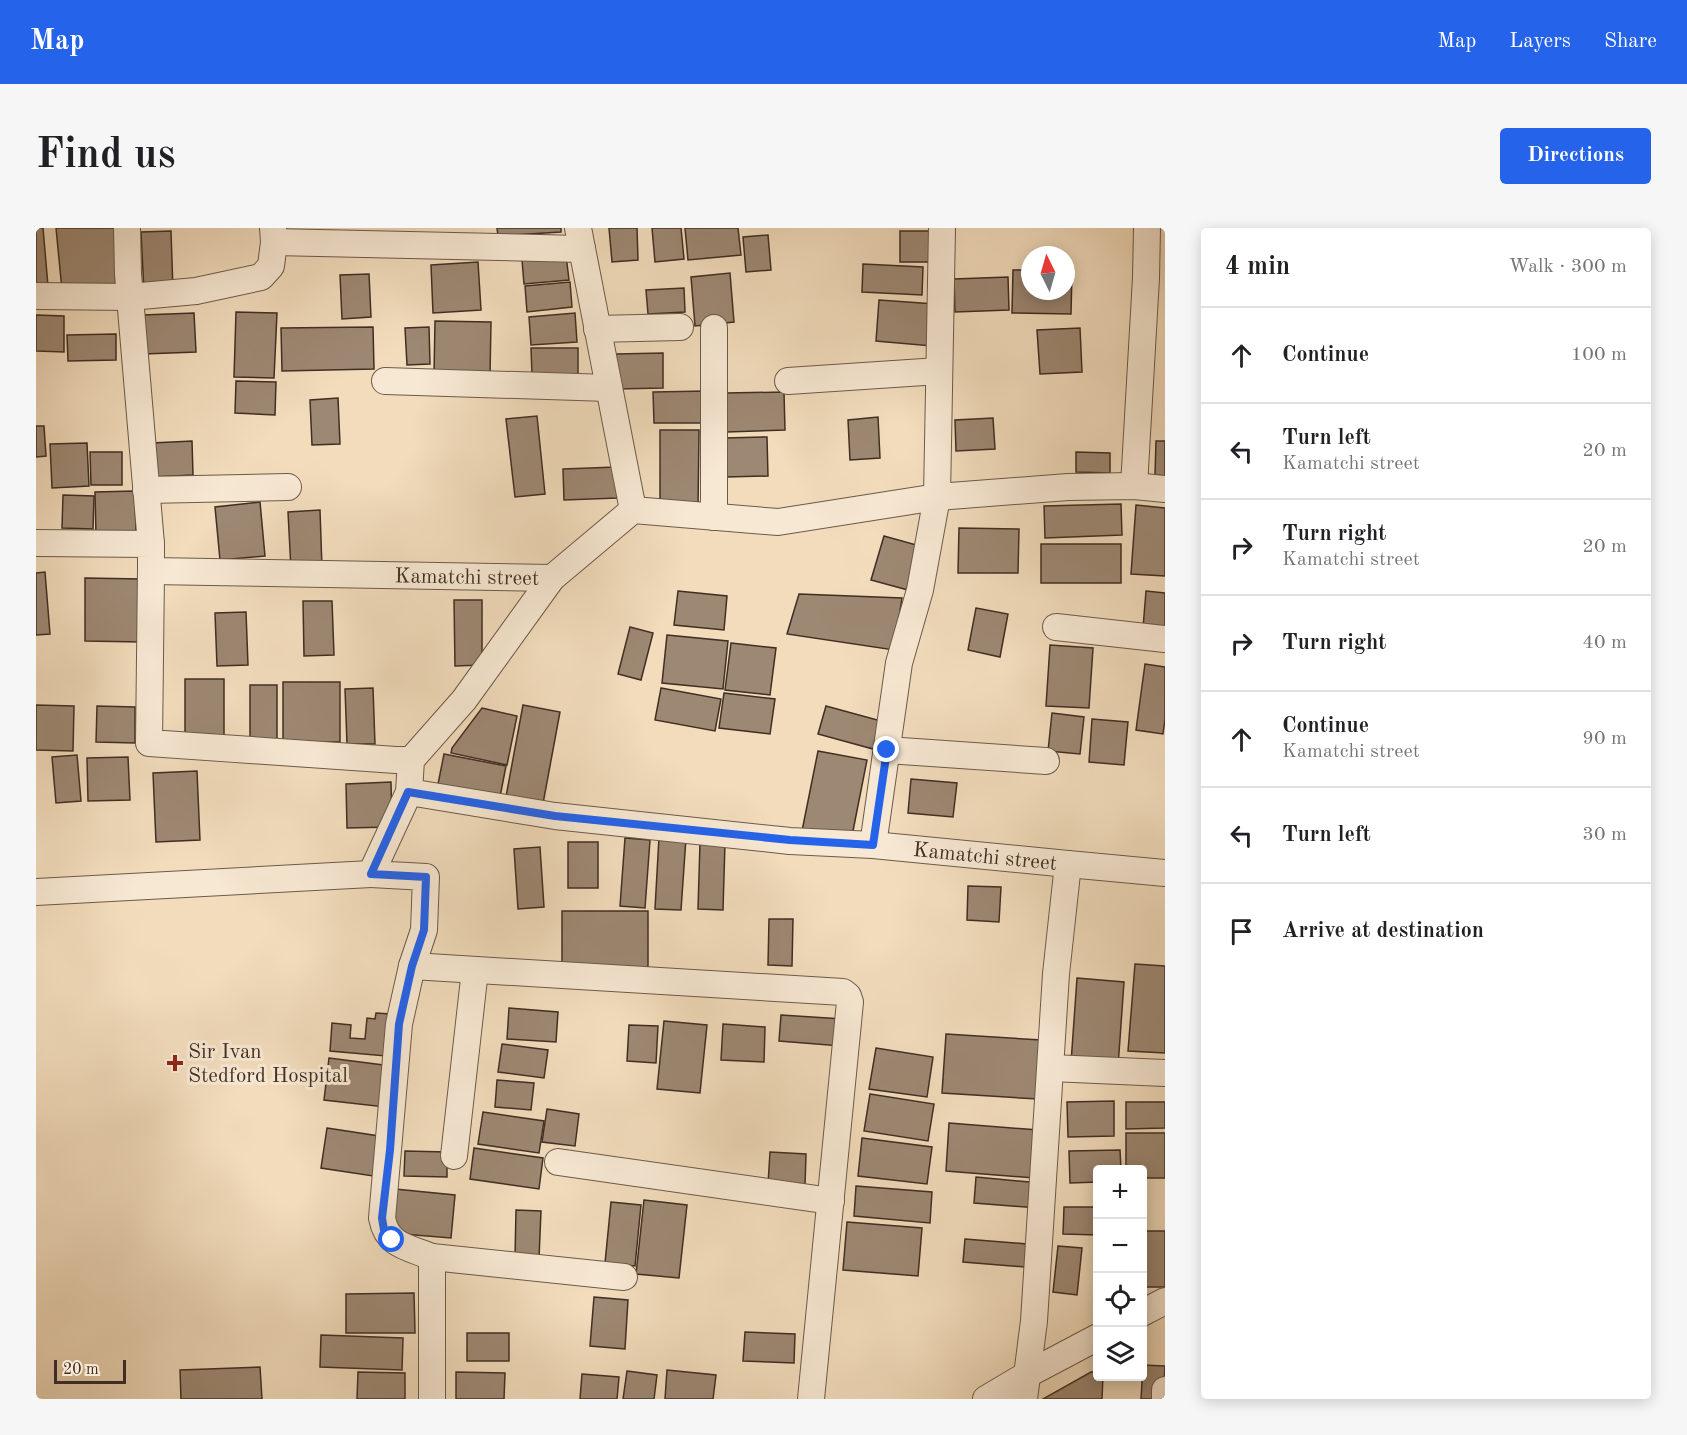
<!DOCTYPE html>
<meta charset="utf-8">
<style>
:root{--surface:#fff;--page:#f6f6f6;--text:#202124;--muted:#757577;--line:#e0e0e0;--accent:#2563eb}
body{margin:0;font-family:"Old Standard TT",serif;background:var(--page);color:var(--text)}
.controls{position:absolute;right:18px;bottom:18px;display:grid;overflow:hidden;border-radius:6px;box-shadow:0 3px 15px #0003}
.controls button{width:54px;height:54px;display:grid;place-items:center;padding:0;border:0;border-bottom:2px solid var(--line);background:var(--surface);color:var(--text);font:30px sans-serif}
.compass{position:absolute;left:985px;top:18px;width:54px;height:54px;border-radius:50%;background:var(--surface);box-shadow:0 3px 15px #0003;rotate:355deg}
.scale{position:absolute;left:18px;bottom:15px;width:72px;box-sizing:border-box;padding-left:6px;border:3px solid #402e23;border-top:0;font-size:16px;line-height:21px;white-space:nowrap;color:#402e23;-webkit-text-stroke:4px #f7e8d3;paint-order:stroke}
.stop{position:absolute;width:18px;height:18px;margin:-14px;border:4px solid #2563eb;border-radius:50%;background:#fff}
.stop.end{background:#2563eb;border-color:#fff;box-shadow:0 2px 6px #0008}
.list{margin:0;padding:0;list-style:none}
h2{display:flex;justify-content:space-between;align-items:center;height:78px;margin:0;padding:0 24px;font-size:26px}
h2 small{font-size:20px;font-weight:400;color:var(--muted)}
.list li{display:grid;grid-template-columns:39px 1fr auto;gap:18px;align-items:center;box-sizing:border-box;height:96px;padding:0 24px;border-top:2px solid var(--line)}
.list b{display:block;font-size:22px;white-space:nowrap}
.list p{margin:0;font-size:20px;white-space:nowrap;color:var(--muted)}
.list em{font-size:20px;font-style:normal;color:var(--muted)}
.icon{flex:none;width:33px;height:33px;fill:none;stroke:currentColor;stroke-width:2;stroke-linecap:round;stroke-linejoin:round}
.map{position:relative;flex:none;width:1129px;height:1171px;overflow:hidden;border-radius:6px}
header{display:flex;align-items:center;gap:36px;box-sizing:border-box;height:84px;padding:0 30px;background:var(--accent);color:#fff}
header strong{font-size:28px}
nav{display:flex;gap:33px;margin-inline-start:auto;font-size:21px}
.intro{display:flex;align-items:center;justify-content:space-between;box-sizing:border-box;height:144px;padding:0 36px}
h1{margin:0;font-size:42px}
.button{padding:15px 27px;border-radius:6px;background:var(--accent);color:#fff;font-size:21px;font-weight:700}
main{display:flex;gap:36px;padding:0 36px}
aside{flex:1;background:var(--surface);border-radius:6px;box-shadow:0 3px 15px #0003}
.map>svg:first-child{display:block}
.building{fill:#9d8873;stroke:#402e23;stroke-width:1.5}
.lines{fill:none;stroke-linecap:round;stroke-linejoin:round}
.minor-casing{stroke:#6c5a49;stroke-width:28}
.minor{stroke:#f7e8d3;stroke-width:26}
.route{stroke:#2563eb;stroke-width:8}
.poi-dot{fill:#8f2418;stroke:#f7e8d3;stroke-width:2}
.labels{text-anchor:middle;stroke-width:6;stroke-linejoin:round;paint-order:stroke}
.street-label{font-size:21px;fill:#402e23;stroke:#f7e8d3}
.poi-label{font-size:21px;fill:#402e23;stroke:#f7e8d3;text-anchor:start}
</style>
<header>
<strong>Map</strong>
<nav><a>Map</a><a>Layers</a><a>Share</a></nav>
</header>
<div class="intro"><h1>Find us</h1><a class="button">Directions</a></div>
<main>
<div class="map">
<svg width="1129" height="1171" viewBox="0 0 1129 1171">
<rect width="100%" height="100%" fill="#f2dcbc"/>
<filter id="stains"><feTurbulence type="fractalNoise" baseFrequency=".00333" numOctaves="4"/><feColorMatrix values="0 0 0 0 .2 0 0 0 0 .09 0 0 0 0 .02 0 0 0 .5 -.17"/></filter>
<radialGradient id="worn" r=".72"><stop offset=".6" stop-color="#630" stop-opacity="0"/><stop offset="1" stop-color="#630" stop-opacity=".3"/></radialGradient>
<!-- building -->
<g class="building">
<polygon points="0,0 7,0 12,58 0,59"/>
<polygon points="20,0 79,0 84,57 26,62"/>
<polygon points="461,0 525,0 525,4 462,8"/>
<polygon points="573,0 601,0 602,32 576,34"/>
<polygon points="616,0 645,0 648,31 619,34"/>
<polygon points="649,0 702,0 705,27 652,32"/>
<polygon points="135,3 137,63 108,64 105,4"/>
<polygon points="864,3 894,3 895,34 864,34"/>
<polygon points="732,7 735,42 710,44 707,9"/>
<polygon points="530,27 533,52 488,56 486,32"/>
<polygon points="442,34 445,82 397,85 395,37"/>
<polygon points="827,36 887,39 886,67 826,64"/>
<polygon points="977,42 994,42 994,63 1030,63 1030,42 1036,42 1035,86 976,85"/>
<polygon points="694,45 698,94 659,98 655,49"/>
<polygon points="333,46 335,89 306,91 304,47"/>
<polygon points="972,49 973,82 919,84 918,51"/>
<polygon points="534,54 536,79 491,84 489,58"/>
<polygon points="648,60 649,84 612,86 610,62"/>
<polygon points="843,72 899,76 896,118 840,113"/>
<polygon points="200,84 241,85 238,150 198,149"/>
<polygon points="158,85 160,124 108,126 107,87"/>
<polygon points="539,85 541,114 495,117 493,89"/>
<polygon points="0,87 28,88 28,124 0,123"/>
<polygon points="399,93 455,94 454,147 398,147"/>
<polygon points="337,99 338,141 246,143 245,100"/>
<polygon points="393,99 394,136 371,137 369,100"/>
<polygon points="1044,100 1046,144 1004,146 1001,102"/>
<polygon points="80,106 80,132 32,133 31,107"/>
<polygon points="495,120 542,120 542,147 496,147"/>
<polygon points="627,125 627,160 580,161 580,126"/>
<polygon points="200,153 240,154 239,187 199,185"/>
<polygon points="671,163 671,195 618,195 617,164"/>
<polygon points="748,164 749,202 691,204 690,165"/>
<polygon points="302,170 304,216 276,217 274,172"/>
<polygon points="501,188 509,266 479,269 470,191"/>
<polygon points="842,189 844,230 814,232 812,192"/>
<polygon points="957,190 959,221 920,223 919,192"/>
<polygon points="0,198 8,198 10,228 0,229"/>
<polygon points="624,202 663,202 662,281 624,278"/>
<polygon points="731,209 732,248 690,249 689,210"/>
<polygon points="156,213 157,247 118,249 116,215"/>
<polygon points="1120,213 1129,213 1129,248 1119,247"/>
<polygon points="51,215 53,258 16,260 14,216"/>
<polygon points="54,224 86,224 86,257 55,257"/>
<polygon points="1040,224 1074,225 1074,245 1040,244"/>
<polygon points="580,239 581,270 528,272 527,241"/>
<polygon points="99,263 100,307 60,308 59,264"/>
<polygon points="27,267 58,268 57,301 26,300"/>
<polygon points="224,274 229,328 184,332 179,279"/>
<polygon points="1085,276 1086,307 1009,310 1008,278"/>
<polygon points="1100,277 1129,280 1129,348 1095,346"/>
<polygon points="284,282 286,340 255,342 252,284"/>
<polygon points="923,300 983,301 982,345 922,345"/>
<polygon points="848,308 884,318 872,362 835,352"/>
<rect x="1005" y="316" width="80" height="39"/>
<polygon points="9,344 14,406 0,407 0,345"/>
<polygon points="49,350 105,351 105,414 49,413"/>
<polygon points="642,363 691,368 688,402 638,397"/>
<polygon points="1110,363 1129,365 1129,401 1107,400"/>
<polygon points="763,366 866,370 858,422 751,406"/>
<polygon points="418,372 446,372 446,437 419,438"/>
<polygon points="267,373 296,373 298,427 268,428"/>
<polygon points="940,380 972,386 964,429 932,422"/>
<polygon points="210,384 212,437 181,438 179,385"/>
<polygon points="594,399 617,405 605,452 582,446"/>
<polygon points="631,407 692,413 687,461 626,455"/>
<polygon points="695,415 740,420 734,467 689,462"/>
<polygon points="1014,417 1057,420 1053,480 1010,478"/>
<polygon points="1109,436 1129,439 1129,491 1127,506 1100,502"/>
<rect x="149" y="451" width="39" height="57"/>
<rect x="247" y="454" width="57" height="60"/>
<rect x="214" y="457" width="27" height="58"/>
<polygon points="337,460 339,516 311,516 309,461"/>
<polygon points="625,460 685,471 679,503 619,492"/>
<polygon points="688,465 739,471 734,506 683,500"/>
<polygon points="0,477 38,478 37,523 0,522"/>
<polygon points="487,477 524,484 506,581 469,574"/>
<polygon points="61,478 99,479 99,515 60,514"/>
<polygon points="790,478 845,493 837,521 782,506"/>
<polygon points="446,480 481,488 471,537 415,525 416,520"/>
<polygon points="1016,485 1048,489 1044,526 1012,523"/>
<polygon points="1056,491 1092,494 1088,537 1053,534"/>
<polygon points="782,523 831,532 815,613 766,603"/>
<polygon points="408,526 470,538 462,579 400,566"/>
<polygon points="41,527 45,573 20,575 16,529"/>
<polygon points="92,529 94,572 52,573 51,530"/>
<polygon points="161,543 164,612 120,614 117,545"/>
<polygon points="875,551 921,555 917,589 872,585"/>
<polygon points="355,554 356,599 311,600 310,556"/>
<polygon points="623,609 650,610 645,682 619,681"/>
<polygon points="589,610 614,612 609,680 584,678"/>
<rect x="532" y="614" width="30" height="46"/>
<polygon points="664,615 689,615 687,682 662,681"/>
<polygon points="504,619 508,679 482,681 478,621"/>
<polygon points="932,658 965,659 963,694 931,692"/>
<rect x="526" y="683" width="86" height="60"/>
<polygon points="733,691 757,691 756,738 732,737"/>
<polygon points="1099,736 1129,738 1129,825 1092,823"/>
<polygon points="1041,750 1088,754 1082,839 1035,835"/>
<polygon points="473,780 522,784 520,814 471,811"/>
<polygon points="340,785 354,786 350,828 294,823 296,795 315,797 314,810 329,811 331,790 339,791"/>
<polygon points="745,787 807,791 805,818 743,813"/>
<polygon points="628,793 671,797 664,865 621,861"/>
<polygon points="687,796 729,799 728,834 685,832"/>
<polygon points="593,797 622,798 620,835 591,833"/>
<polygon points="910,806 1005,812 1001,871 906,865"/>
<polygon points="466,816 512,822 508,850 462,844"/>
<polygon points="840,820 897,829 891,869 833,861"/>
<polygon points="293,830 355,838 349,879 288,872"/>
<polygon points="461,852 498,855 495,882 459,879"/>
<polygon points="834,866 898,876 892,913 828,903"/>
<polygon points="1078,873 1078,908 1032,909 1031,874"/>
<polygon points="1090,874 1129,874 1129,900 1090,901"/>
<polygon points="511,881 543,886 539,918 506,914"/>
<polygon points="447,884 508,893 503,925 442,916"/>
<polygon points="913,895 1002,902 998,950 910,943"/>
<polygon points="291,900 343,908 337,948 285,940"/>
<polygon points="1090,905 1129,905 1129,950 1106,950 1106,942 1090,942"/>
<polygon points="826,910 896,919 891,956 822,948"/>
<polygon points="438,920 507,930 503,961 434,951"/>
<polygon points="1084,922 1085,942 1062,942 1062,954 1034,955 1033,923"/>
<polygon points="369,923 411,924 411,949 368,948"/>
<polygon points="734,924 770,926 769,958 732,956"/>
<polygon points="940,949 1004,955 1001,980 938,975"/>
<polygon points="820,958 896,964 894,995 818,988"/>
<polygon points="359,961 419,967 415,1010 355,1005"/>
<polygon points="608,972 651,977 643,1050 600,1046"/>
<polygon points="575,974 605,977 599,1038 569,1035"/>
<polygon points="1028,979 1062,979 1062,1007 1027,1006"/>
<polygon points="480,982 505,983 503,1030 479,1030"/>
<polygon points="811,994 886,1000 882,1048 807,1042"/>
<rect x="1107" y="1003" width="22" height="56"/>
<polygon points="929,1011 991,1016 989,1039 927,1034"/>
<polygon points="1022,1018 1046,1020 1041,1067 1017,1064"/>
<polygon points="378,1065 379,1105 310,1105 310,1066"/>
<polygon points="558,1069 592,1072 589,1121 554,1118"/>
<polygon points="709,1104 759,1106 758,1135 707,1133"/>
<rect x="431" y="1105" width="42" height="28"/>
<polygon points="285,1107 367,1110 366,1142 284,1139"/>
<polygon points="1107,1137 1129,1138 1127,1171 1105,1171"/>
<polygon points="224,1139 226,1171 145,1171 144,1142"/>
<polygon points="631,1142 680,1147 677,1171 629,1171"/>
<polygon points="591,1143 621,1147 618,1171 587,1171"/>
<polygon points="322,1144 369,1145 369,1171 321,1171"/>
<polygon points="420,1144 469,1145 468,1171 420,1171"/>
<polygon points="1055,1144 1062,1144 1062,1148 1067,1148 1066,1171 1007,1171"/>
<polygon points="546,1146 583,1149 581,1171 544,1171"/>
</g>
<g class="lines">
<defs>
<g id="minor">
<polyline points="91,0 92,46 115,316"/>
<polyline points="542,0 597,282"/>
<polyline points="238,14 546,21"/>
<polyline points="0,68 94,69 160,63 225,49 235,38 238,14 237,0"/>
<polyline points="561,101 644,99"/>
<polyline points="349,153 573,160"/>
<polyline points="752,153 903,143"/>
<polyline points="1098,258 1110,50 1111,0"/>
<polyline points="110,262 252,259"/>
<polyline points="678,289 678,100"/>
<path id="s1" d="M0 315 115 316V343L516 350"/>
<polyline points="115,343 113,515 360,532 375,532"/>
<polyline points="1020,399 1129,411"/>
<polyline points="851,522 1010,533"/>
<path id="s2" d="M373 564 519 588 754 613 837 617 1032 636 1020 746 998 1093 988 1171"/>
<polyline points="837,617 863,435 884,362 901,269 906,0"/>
<polyline points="1032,636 1129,645"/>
<polyline points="0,664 335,646"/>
<polyline points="376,738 807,764 812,768 814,774 775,1171"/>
<polyline points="1015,840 1129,845"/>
<polyline points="418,928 439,742"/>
<polyline points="522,934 795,973"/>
<polyline points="396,1029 588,1049"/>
<polyline points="1106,1085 1129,1073"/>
<path d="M396 1171V1029C372 1019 351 1018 346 990L363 796 376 738 388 702 390 649 335 646 373 564 375 532 428 472 516 350 597 282 742 294 901 269 1032 259 1098 258 1129 261"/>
<polyline points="950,1171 992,1146 1062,1109"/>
<polyline points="1129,1171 1129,1162"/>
</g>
</defs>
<!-- minor casing -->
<use href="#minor" class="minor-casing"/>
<!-- minor -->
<use href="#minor" class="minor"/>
</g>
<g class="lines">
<!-- route -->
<polyline class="route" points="356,1012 348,1002 346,990 354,922 363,796 376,738 388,702 390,649 335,646 372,564 519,588 754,612 837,617 851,522"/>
</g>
<!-- markers -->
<path class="poi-dot" d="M136 826h6v6h6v6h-6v6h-6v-6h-6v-6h6z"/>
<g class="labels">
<!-- street labels -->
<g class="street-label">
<text dy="7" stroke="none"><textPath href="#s1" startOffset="458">Kamatchi street</textPath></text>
<text dy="7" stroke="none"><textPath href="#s2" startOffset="580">Kamatchi street</textPath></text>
</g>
<!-- poi labels -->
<g class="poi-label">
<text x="152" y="830">Sir Ivan<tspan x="152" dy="24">Stedford Hospital</tspan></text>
</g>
</g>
<rect width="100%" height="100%" filter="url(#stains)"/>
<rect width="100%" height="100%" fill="url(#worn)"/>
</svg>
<div class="controls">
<button>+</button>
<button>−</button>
<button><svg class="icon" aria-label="locate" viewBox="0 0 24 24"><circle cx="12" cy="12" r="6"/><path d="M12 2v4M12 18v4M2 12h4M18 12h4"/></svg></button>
<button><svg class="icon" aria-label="layers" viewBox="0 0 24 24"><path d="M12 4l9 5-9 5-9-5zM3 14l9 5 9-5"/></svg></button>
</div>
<svg class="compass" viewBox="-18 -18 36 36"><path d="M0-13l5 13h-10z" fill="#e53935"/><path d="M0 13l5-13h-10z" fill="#757577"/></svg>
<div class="scale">20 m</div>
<div class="stop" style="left:356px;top:1012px"></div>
<div class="stop end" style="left:851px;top:522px"></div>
</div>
<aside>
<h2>4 min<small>Walk · 300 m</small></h2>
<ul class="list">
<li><svg class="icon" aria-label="ahead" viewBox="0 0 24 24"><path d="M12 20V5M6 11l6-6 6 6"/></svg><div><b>Continue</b></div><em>100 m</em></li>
<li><svg class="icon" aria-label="left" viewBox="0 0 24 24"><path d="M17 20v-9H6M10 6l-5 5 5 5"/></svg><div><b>Turn left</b><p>Kamatchi street</p></div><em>20 m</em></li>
<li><svg class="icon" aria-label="right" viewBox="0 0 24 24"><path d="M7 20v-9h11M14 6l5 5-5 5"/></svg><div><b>Turn right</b><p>Kamatchi street</p></div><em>20 m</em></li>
<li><svg class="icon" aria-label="right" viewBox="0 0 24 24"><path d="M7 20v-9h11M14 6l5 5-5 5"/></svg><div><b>Turn right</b></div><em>40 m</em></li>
<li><svg class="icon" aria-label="ahead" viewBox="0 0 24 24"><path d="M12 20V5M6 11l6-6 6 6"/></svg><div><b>Continue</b><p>Kamatchi street</p></div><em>90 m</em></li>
<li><svg class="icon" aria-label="left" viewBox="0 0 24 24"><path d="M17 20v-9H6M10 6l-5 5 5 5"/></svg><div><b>Turn left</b></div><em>30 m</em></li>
<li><svg class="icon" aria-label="arrive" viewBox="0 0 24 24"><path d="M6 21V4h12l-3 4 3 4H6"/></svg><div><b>Arrive at destination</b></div></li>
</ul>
</aside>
</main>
